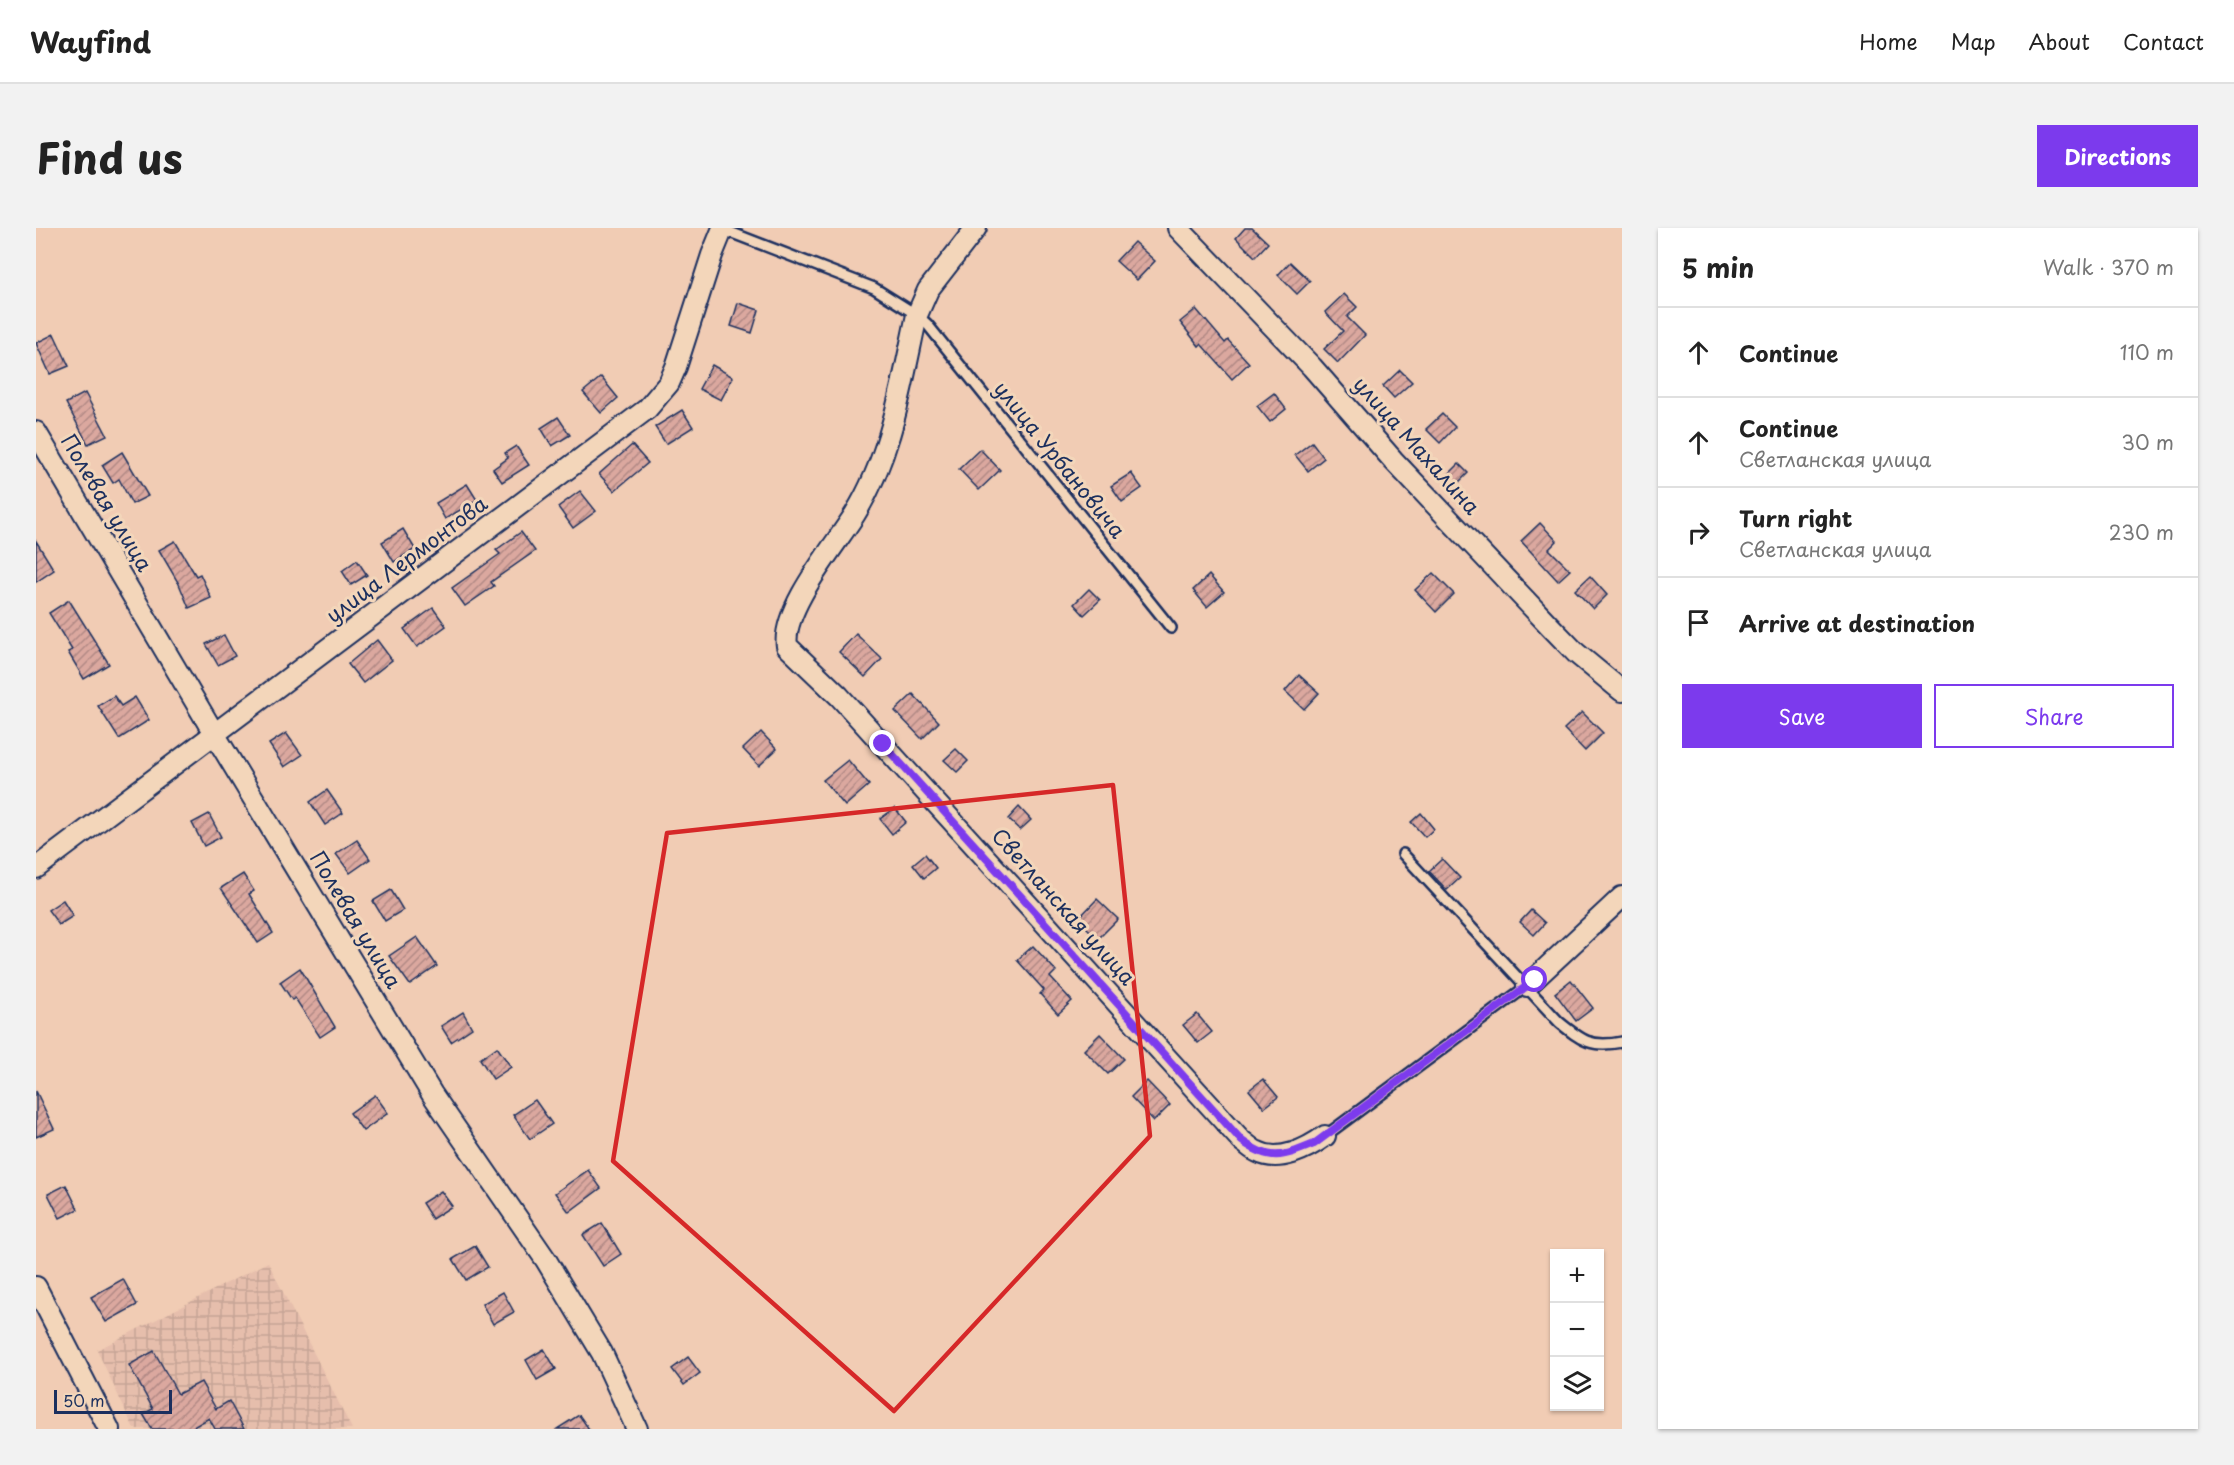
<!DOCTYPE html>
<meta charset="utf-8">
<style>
:root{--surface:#fff;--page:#f2f2f2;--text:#222;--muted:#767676;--line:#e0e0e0;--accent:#7c3aed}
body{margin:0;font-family:"Playpen Sans",sans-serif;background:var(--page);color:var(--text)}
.controls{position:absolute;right:18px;bottom:18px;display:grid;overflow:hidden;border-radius:0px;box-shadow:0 2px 4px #0004}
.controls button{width:54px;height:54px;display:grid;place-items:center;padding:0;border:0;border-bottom:2px solid var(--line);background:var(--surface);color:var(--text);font:30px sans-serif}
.scale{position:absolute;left:18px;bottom:15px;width:118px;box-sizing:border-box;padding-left:6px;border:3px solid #1b2f5e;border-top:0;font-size:16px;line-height:21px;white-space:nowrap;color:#1b2f5e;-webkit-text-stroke:4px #f3d6ba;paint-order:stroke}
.stop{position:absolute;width:18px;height:18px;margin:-14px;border:4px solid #7c3aed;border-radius:50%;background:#fff}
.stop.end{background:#7c3aed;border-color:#fff;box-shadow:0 2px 6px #0008}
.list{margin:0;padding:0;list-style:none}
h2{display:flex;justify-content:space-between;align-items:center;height:78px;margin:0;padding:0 24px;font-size:26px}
h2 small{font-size:20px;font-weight:400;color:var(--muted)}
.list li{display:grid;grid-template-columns:39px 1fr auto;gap:18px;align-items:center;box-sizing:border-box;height:90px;padding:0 24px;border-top:2px solid var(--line)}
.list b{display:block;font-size:22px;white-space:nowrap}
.list p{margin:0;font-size:20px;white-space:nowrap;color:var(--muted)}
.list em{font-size:20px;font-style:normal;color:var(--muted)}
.actions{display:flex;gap:12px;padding:18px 24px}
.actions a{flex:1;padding:14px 0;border:2px solid var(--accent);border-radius:0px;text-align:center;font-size:21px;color:var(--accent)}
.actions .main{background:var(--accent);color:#fff}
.icon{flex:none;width:33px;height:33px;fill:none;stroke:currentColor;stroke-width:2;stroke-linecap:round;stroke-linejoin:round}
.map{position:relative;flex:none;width:1586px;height:1201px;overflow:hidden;border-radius:0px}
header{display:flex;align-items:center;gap:36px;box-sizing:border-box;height:84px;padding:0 30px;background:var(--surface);border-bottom:2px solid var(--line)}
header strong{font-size:28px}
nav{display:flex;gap:33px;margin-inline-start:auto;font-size:21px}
.intro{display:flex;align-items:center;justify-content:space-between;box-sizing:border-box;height:144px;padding:0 36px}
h1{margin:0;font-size:42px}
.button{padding:15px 27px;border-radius:0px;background:var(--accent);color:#fff;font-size:21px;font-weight:700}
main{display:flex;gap:36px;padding:0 36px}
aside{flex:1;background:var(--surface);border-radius:0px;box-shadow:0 2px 4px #0004}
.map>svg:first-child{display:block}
.industrial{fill:url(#industrial-grid)}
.building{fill:url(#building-hatch);stroke:#1b2f5e;stroke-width:1.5}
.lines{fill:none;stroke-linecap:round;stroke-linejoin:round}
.lane-casing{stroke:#1b2f5e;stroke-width:14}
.street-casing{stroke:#1b2f5e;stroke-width:24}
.lane{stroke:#f3d6ba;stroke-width:9}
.street{stroke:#f3d6ba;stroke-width:20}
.route{stroke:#7c3aed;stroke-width:8}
.marked{fill:none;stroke:#d62828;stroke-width:4.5;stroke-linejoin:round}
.labels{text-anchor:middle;stroke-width:6;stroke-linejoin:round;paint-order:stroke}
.street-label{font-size:21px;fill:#1b2f5e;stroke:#f3d6ba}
</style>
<header>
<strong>Wayfind</strong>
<nav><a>Home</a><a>Map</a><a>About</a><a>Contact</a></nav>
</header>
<div class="intro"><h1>Find us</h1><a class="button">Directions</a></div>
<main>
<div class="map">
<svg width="1586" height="1201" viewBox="0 0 1586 1201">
<defs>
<pattern id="industrial-grid" width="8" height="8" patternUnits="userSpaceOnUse" patternTransform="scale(1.5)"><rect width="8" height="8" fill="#e6beac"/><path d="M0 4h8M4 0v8" fill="none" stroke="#c5a496"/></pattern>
<pattern id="building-hatch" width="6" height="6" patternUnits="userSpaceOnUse" patternTransform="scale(1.5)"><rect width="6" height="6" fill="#dba89f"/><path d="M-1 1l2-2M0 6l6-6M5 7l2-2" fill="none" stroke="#b18985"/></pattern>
</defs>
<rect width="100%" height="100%" fill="#f1ccb4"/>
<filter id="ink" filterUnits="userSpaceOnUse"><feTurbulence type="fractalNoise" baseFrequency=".0167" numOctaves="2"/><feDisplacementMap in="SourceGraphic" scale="12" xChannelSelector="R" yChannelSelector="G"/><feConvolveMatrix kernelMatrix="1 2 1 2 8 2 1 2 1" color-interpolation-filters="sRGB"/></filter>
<g filter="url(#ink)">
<!-- industrial -->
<polygon class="industrial" points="232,1034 316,1201 98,1201 61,1122"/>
<!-- building -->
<g class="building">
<polygon points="1209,0 1216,0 1232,15 1219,29 1200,10"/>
<polygon points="1098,14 1119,33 1101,52 1080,33"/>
<polygon points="1254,34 1274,53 1261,66 1242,47"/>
<polygon points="1308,66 1321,79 1311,89 1329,107 1302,135 1288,121 1307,103 1289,84"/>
<polygon points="702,75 723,82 716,105 695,98"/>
<polygon points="1160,81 1189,115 1192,112 1213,135 1196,151 1165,116 1163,118 1144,94"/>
<polygon points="18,106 33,138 14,146 0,115"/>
<polygon points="676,137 697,149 685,172 663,161"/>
<polygon points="1364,142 1376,154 1358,170 1347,158"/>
<polygon points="565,149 582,170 565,185 547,164"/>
<polygon points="49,165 71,207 52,216 30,175"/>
<polygon points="1238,165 1250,181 1234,194 1221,178"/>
<polygon points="646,182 657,199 630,216 619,199"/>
<polygon points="1406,186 1419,199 1404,215 1390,201"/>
<polygon points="522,189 534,207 516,218 505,200"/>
<polygon points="1276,214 1288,230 1272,243 1259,227"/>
<polygon points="596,217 612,235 578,263 563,246"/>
<polygon points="480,218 493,237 466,254 457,241 472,230 469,225"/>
<polygon points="944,221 964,242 943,262 923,241"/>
<polygon points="86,224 112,268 96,276 83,251 77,255 66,237"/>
<polygon points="1423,236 1432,245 1420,257 1411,248"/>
<polygon points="1095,245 1106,260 1086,274 1075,258"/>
<polygon points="431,256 441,272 409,291 400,275"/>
<polygon points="544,263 560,283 537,300 522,279"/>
<polygon points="1504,295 1521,313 1513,321 1534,342 1522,353 1485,313"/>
<polygon points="367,301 379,321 358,334 346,314"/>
<polygon points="485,304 499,323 455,354 458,358 429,378 416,360 464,326 460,322"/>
<polygon points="0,313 18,342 0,354"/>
<polygon points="139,313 160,348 164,346 175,370 153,380 143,356 123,322"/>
<polygon points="321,332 331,347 315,357 306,343"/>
<polygon points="1397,345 1418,366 1400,384 1379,362"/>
<polygon points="1173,347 1188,364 1171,379 1157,362"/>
<polygon points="1554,348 1571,367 1557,381 1539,362"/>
<polygon points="1053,361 1064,372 1048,387 1038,376"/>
<polygon points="33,372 73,436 48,451 32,424 36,422 13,385"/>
<polygon points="397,380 410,398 381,419 368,401"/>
<polygon points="820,406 846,431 829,449 803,424"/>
<polygon points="188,407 199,428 182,437 170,416"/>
<polygon points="341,412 356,432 327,455 312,436"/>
<polygon points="1263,447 1283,465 1268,481 1249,463"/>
<polygon points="877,466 903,494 886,511 859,483"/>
<polygon points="78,468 85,478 99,469 113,492 83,511 62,478"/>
<polygon points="1546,484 1567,505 1549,523 1528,501"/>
<polygon points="725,504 741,521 723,538 707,521"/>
<polygon points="250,505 266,527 248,539 233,516"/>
<polygon points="920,521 932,533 921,544 908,532"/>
<polygon points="812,532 833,557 809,578 787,552"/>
<polygon points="291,562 307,585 289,597 274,574"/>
<polygon points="983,579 995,592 984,602 972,591"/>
<polygon points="859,580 870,594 856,606 844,591"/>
<polygon points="1385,585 1398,601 1389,609 1375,594"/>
<polygon points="173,586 185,609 168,618 156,595"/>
<polygon points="321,612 334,631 314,645 300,626"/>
<polygon points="889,626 900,640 888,650 877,636"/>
<polygon points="1406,631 1424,650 1411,662 1393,643"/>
<polygon points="207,646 218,663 213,666 237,705 222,715 185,660"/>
<polygon points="355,662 367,682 349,693 337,673"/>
<polygon points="1061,671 1082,691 1062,711 1042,691"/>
<polygon points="27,672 37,688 23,697 12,682"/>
<polygon points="1495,682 1509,695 1498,707 1484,694"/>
<polygon points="381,709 401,738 374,757 353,728"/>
<polygon points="997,718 1020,743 1014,749 1036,773 1022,786 1004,766 1008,762 981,732"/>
<polygon points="264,740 299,799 284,809 259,770 256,772 244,754"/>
<polygon points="1535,752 1557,780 1540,793 1519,765"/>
<polygon points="427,784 436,800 415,814 405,798"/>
<polygon points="1161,786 1176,804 1162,815 1147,797"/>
<polygon points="1064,806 1088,831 1072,846 1048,822"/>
<polygon points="461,819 475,839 457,851 444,831"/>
<polygon points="1227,851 1242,869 1228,880 1213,862"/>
<polygon points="1111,853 1134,877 1118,893 1095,869"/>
<polygon points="0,863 18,901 0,909"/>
<polygon points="339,867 352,885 327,903 314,885"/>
<polygon points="499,872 516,896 494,911 477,887"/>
<polygon points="552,942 565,960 533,984 519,965"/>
<polygon points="30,957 42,981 24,990 12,966"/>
<polygon points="405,963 416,978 396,991 386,975"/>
<polygon points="566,995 585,1026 567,1038 547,1007"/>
<polygon points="439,1018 452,1039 430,1052 417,1031"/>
<polygon points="87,1051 101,1077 70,1094 55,1069"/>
<polygon points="467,1064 478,1084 457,1096 446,1076"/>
<polygon points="508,1121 520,1141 501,1152 490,1132"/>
<polygon points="118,1123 142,1166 165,1154 180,1181 193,1173 208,1201 179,1201 173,1190 154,1201 116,1201 107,1186 117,1181 93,1137"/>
<polygon points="652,1129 664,1145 648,1157 636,1141"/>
<polygon points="543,1187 553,1201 521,1201"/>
</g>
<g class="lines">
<defs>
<g id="lane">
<polyline points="686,1 838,60 881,87 891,96 1135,400"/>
<path d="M1367 626 1523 794C1546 813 1555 820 1586 814"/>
<polyline points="1289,908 1491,758"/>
</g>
<g id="street">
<path d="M940 0 892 62 881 87C866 155 856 226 819 286 799 318 745 382 751 418L803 468 1206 913C1211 916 1216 922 1222 924 1243 935 1271 921 1289 908"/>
<polyline points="1142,0 1276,139 1357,232 1513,397 1540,425 1586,463"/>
<polyline points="0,204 179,507 396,866 510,1032 566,1125 601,1201"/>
<polyline points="0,640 611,181 633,155 640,139 676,27 687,0"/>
<polyline points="1491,758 1586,669"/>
<polyline points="0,1059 73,1201"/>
</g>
</defs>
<!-- lane casing -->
<use href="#lane" class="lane-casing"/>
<!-- street casing -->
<use href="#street" class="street-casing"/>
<!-- lane -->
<use href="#lane" class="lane"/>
<!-- street -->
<use href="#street" class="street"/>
</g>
</g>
<g class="lines" filter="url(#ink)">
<!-- route -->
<path class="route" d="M847 516 1206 913C1235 934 1246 929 1278 916L1499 752"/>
</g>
<!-- marked area -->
<path class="marked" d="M1077 557 1114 908 858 1183 577 933 631 605Z"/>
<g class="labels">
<!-- street labels -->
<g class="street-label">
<text transform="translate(1380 218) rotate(48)" y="7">улица Махалина</text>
<text transform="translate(1023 232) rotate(51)" y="7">улица Урбановича</text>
<text transform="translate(70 275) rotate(59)" y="7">Полевая улица</text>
<text transform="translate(371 332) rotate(-37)" y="7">улица Лермонтова</text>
<text transform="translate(1027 679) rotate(48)" y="7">Светланская улица</text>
<text transform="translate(319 692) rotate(59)" y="7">Полевая улица</text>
</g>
</g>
</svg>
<div class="controls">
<button>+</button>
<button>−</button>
<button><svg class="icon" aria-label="layers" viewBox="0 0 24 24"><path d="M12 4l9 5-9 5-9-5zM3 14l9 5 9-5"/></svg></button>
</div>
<div class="scale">50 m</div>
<div class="stop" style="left:1499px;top:752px"></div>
<div class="stop end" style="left:847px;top:516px"></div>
</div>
<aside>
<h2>5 min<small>Walk · 370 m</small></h2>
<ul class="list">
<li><svg class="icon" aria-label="ahead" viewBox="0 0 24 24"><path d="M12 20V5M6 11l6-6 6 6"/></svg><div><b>Continue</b></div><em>110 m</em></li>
<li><svg class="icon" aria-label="ahead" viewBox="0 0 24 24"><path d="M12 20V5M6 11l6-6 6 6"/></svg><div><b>Continue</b><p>Светланская улица</p></div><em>30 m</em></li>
<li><svg class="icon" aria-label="right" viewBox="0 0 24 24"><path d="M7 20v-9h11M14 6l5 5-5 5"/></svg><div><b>Turn right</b><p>Светланская улица</p></div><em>230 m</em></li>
<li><svg class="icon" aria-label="arrive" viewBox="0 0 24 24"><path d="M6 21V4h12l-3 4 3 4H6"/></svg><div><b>Arrive at destination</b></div></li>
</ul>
<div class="actions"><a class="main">Save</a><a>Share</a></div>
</aside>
</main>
